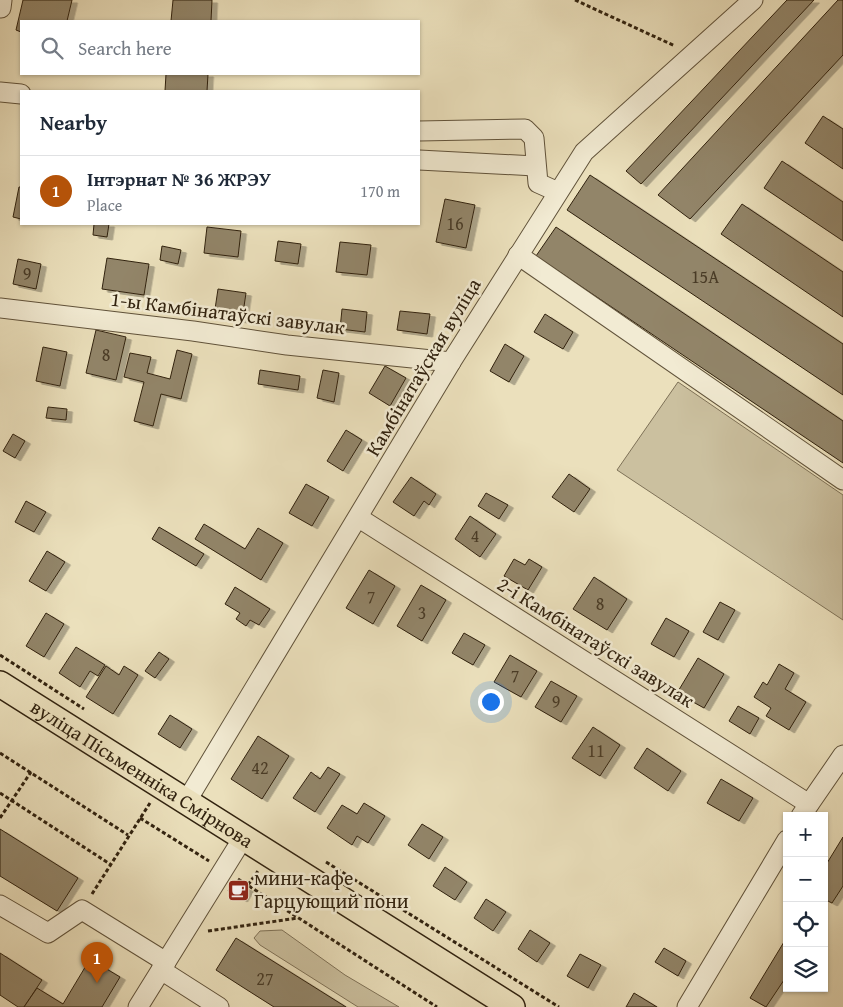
<!DOCTYPE html>
<meta charset="utf-8">
<style>
:root{--surface:#fff;--page:#f2f2f3;--text:#1f2937;--muted:#747a83;--line:#e0e1e3;--accent:#b45309}
body{margin:0;font-family:"Gentium Book Plus",serif;background:var(--page);color:var(--text)}
.controls{position:absolute;right:15px;bottom:15px;display:grid;overflow:hidden;border-radius:0px;box-shadow:0 1px 4px #0004}
.controls button{width:45px;height:45px;display:grid;place-items:center;padding:0;border:0;border-bottom:1px solid var(--line);background:var(--surface);color:var(--text);font:25px sans-serif}
.you{position:absolute;left:490px;top:701px;width:18px;height:18px;margin:-12px;border:4px solid #fff;border-radius:50%;background:#1a73e8;box-shadow:0 0 0 8px #1a73e833}
.badge{display:grid;place-items:center;width:32px;height:32px;border-radius:50%;background:var(--accent);color:#fff;font-size:16px;font-weight:700}
.pin{position:absolute;translate:-50% -41px;filter:drop-shadow(0 1px 2px #0008)}
.pin::after{content:'';position:absolute;top:26px;width:18px;height:15px;background:inherit;clip-path:polygon(0 0,100% 0,50% 100%)}
.list{margin:0;padding:0;list-style:none}
h2{display:flex;justify-content:space-between;align-items:center;height:65px;margin:0;padding:0 20px;font-size:21px}
h2 small{font-size:16px;font-weight:400;color:var(--muted)}
.list li{display:grid;grid-template-columns:32px 1fr auto;gap:15px;align-items:center;box-sizing:border-box;height:70px;padding:0 20px;border-top:1px solid var(--line)}
.list b{display:block;font-size:19px;white-space:nowrap}
.list p{margin:0;font-size:16px;white-space:nowrap;color:var(--muted)}
.list em{font-size:16px;font-style:normal;color:var(--muted)}
.icon{flex:none;width:28px;height:28px;fill:none;stroke:currentColor;stroke-width:2;stroke-linecap:round;stroke-linejoin:round}
.map{position:relative;flex:none;width:843px;height:1007px;overflow:hidden}
.search{position:absolute;background:var(--surface);box-shadow:0 1px 4px #0004;left:20px;top:20px;width:400px;height:55px;display:flex;align-items:center;gap:12px;box-sizing:border-box;padding:0 18px;border-radius:0px;color:var(--muted);font-size:19px}
.panel{position:absolute;background:var(--surface);box-shadow:0 1px 4px #0004;left:20px;top:90px;width:400px;height:135px;border-radius:0px}
.map>svg:first-child{display:block}
.green{fill:#cbc09f;stroke:#7e7157}
.building{fill:#928569;stroke:#31220f;filter:url(#shadow)}
.lines{fill:none;stroke-linecap:round;stroke-linejoin:round}
.minor-casing{stroke:#60523a;stroke-width:21}
.major-casing{stroke:#31220f;stroke-width:28}
.path{stroke:#31220f;stroke-width:3;stroke-dasharray:4 2.5;stroke-linecap:butt}
.minor{stroke:#f2ebd3;stroke-width:19}
.major{stroke:#ebe0bc;stroke-width:25}
.labels{text-anchor:middle;stroke-width:5;stroke-linejoin:round;paint-order:stroke}
.number-label{font-size:18px;fill:#493b26}
.street-label{font-size:20px;fill:#31220f;stroke:#f2ebd3}
.poi-label{font-size:20px;fill:#31220f;stroke:#f2ebd3;text-anchor:start}
</style>
<div class="map">
<svg width="843" height="1007" viewBox="0 0 843 1007">
<defs>
<filter id="shadow"><feDropShadow dx="5.5" dy="3" stdDeviation="0" flood-color="#0004"/></filter>
</defs>
<rect width="100%" height="100%" fill="#ebe0bc"/>
<filter id="stains"><feTurbulence type="fractalNoise" baseFrequency=".004" numOctaves="4"/><feColorMatrix values="0 0 0 0 .2 0 0 0 0 .09 0 0 0 0 .02 0 0 0 .5 -.17"/></filter>
<radialGradient id="worn" r=".72"><stop offset=".6" stop-color="#630" stop-opacity="0"/><stop offset="1" stop-color="#630" stop-opacity=".3"/></radialGradient>
<!-- green -->
<g class="green">
<polygon points="678,382 843,495 843,620 617,470"/>
<polygon points="282,930 345,975 399,1007 358,1007 260,945 254,938 260,931"/>
</g>
<!-- building -->
<g class="building">
<polygon points="23,0 72,0 67,21 21,21 21,32 16,30"/>
<polygon points="173,0 212,0 211,21 171,21"/>
<polygon points="787,0 814,0 641,184 626,171"/>
<polygon points="838,0 843,0 843,55 690,219 658,195"/>
<polygon points="166,74 208,74 207,91 165,91"/>
<polygon points="823,116 843,129 843,169 805,143"/>
<polygon points="782,161 843,202 843,241 764,188"/>
<polygon points="590,175 843,344 843,395 567,210"/>
<polygon points="19,187 21,187 21,219 13,217"/>
<polygon points="445,199 475,205 466,248 436,242"/>
<polygon points="742,204 843,272 843,317 721,234"/>
<polygon points="94,224 109,224 107,237 93,235"/>
<polygon points="207,227 241,231 238,257 204,253"/>
<polygon points="556,227 843,421 843,463 536,256"/>
<polygon points="278,241 301,244 298,264 275,261"/>
<polygon points="340,242 371,245 367,275 336,272"/>
<polygon points="162,246 181,250 178,264 160,260"/>
<polygon points="107,258 149,264 144,295 102,289"/>
<polygon points="18,259 41,264 36,289 13,284"/>
<polygon points="218,289 246,293 242,320 214,316"/>
<polygon points="342,309 367,312 365,332 340,329"/>
<polygon points="400,311 430,314 427,334 397,330"/>
<polygon points="545,314 573,332 563,349 534,332"/>
<polygon points="96,330 126,337 116,380 86,373"/>
<polygon points="505,344 524,356 509,382 490,371"/>
<polygon points="43,347 67,352 60,386 36,381"/>
<polygon points="177,350 192,354 181,399 161,394 153,426 134,421 144,382 124,377 130,353 151,357 147,373 170,379"/>
<polygon points="385,366 406,378 390,406 369,393"/>
<polygon points="260,370 300,376 298,390 258,384"/>
<polygon points="323,370 339,373 334,402 317,398"/>
<polygon points="48,407 67,409 66,420 46,418"/>
<polygon points="346,430 362,440 343,471 327,461"/>
<polygon points="13,434 25,441 15,458 3,451"/>
<polygon points="569,474 590,489 574,512 552,497"/>
<polygon points="411,477 436,494 429,505 424,501 414,516 393,502"/>
<polygon points="306,484 329,497 312,526 289,513"/>
<polygon points="486,493 508,505 499,519 478,506"/>
<polygon points="26,501 46,512 34,532 15,522"/>
<polygon points="470,516 496,534 480,557 455,539"/>
<polygon points="204,524 245,549 258,528 283,543 261,580 195,539"/>
<polygon points="159,527 204,554 196,566 152,539"/>
<polygon points="47,551 65,562 46,591 29,581"/>
<polygon points="514,559 525,565 529,559 542,567 528,590 504,576"/>
<polygon points="369,570 395,586 373,624 346,608"/>
<polygon points="594,577 627,599 607,630 573,609"/>
<polygon points="421,585 446,600 422,641 397,626"/>
<polygon points="235,587 270,609 259,625 250,620 246,626 236,619 240,613 225,604"/>
<polygon points="720,602 735,610 718,640 703,632"/>
<polygon points="46,613 64,624 44,657 26,646"/>
<polygon points="666,618 689,631 674,657 651,644"/>
<polygon points="464,633 485,645 473,665 452,653"/>
<polygon points="76,647 105,665 98,676 90,671 80,687 59,673"/>
<polygon points="159,652 169,659 155,678 145,671"/>
<polygon points="510,655 537,671 521,697 494,682"/>
<polygon points="698,658 724,674 704,708 677,693"/>
<polygon points="779,664 794,673 785,689 806,702 789,730 766,716 771,708 754,697 763,682 767,685"/>
<polygon points="106,666 119,675 124,666 138,675 113,714 86,697"/>
<polygon points="551,681 577,696 561,722 535,707"/>
<polygon points="738,706 759,718 750,734 729,721"/>
<polygon points="170,715 192,729 180,748 158,734"/>
<polygon points="593,727 620,745 600,776 572,758"/>
<polygon points="258,736 289,756 262,799 231,779"/>
<polygon points="647,748 681,771 668,791 634,768"/>
<polygon points="328,767 340,774 315,812 293,798 311,772 320,779"/>
<polygon points="721,779 753,798 739,821 707,803"/>
<polygon points="364,803 385,816 368,843 357,836 352,845 327,828 342,805 357,814"/>
<polygon points="422,824 443,837 429,859 408,845"/>
<polygon points="0,829 78,878 57,911 0,876"/>
<polygon points="843,837 843,886 832,903 824,899 824,868"/>
<polygon points="445,867 467,882 455,900 433,886"/>
<polygon points="234,881 248,889 242,899 228,891"/>
<polygon points="486,899 506,912 493,931 474,918"/>
<polygon points="530,930 550,943 537,962 518,949"/>
<polygon points="787,937 787,981 784,980 766,1007 750,998"/>
<polygon points="236,938 346,1007 274,1007 244,988 216,970"/>
<polygon points="664,948 686,961 678,976 655,962"/>
<polygon points="0,953 42,980 24,1007 18,1007 0,995"/>
<polygon points="580,954 601,965 588,988 567,976"/>
<polygon points="90,959 120,977 102,1007 24,1007 37,988 63,1004"/>
<polygon points="634,993 657,1007 626,1007"/>
</g>
<g class="lines">
<defs>
<g id="minor">
<polyline points="1,8 2,0"/>
<polyline points="0,92 21,94"/>
<polyline points="419,131 525,129 534,138 538,183 558,192"/>
<polyline points="419,160 535,166"/>
<polyline points="518,255 843,480"/>
<polyline points="0,308 193,331 287,345 451,362"/>
<polyline points="359,518 809,804"/>
<polyline points="186,802 451,362 584,152 753,0"/>
<polyline points="801,816 843,755"/>
<polyline points="0,905 48,933 82,910 166,962"/>
<polyline points="161,970 219,1007"/>
<polyline points="138,1007 243,838"/>
<polyline points="687,1007 787,840"/>
</g>
<g id="major">
<path id="s1" d="M0 684 512 1007"/>
</g>
</defs>
<!-- minor casing -->
<use href="#minor" class="minor-casing"/>
<!-- major casing -->
<use href="#major" class="major-casing"/>
<!-- path -->
<g class="path">
<polyline points="575,0 675,46"/>
<polyline points="0,655 84,709"/>
<polyline points="0,753 128,835"/>
<polyline points="0,793 110,864"/>
<polyline points="0,818 31,772"/>
<polyline points="140,818 209,861"/>
<polyline points="326,862 559,1007"/>
<polyline points="238,879 437,1007"/>
<polyline points="248,885 258,871"/>
<polyline points="92,894 150,803"/>
<polyline points="208,931 298,918"/>
</g>
<!-- minor -->
<use href="#minor" class="minor"/>
<!-- major -->
<use href="#major" class="major"/>
</g>
<!-- icons -->
<defs>
<symbol id="cafe-square" viewBox="-11 -11 22 22"><rect x="-9" y="-9" width="18" height="18" rx="4" fill="#8f2418" stroke="#f2ebd3"/><path d="M-5.5-4.5H6V0H3Q3 3.5 0 3.5H-2.5Q-5.5 3.5-5.5 0ZM3-3.2v2h1.7v-2ZM-6 4.5H4V6H-6Z" fill="#fff"/></symbol>
</defs>
<g fill-rule="evenodd">
<use href="#cafe-square" x="226" y="878" width="25" height="25"/>
</g>
<g class="labels">
<!-- number labels -->
<g class="number-label">
<text x="455" y="230">16</text>
<text x="27" y="280">9</text>
<text x="705" y="283">15А</text>
<text x="106" y="361">8</text>
<text x="475" y="542">4</text>
<text x="371" y="603">7</text>
<text x="600" y="610">8</text>
<text x="422" y="619">3</text>
<text x="515" y="682">7</text>
<text x="556" y="708">9</text>
<text x="596" y="757">11</text>
<text x="260" y="774">42</text>
<text x="265" y="985">27</text>
</g>
<!-- street labels -->
<g class="street-label">
<text transform="translate(228 313) rotate(7)" y="7">1-ы Камбінатаўскі завулак</text>
<text transform="translate(423 367) rotate(-59)" y="7">Камбінатаўская вуліца</text>
<text transform="translate(596 642) rotate(32)" y="7">2-і Камбінатаўскі завулак</text>
<text dy="7" stroke="none"><textPath href="#s1" startOffset="168">вуліца Пісьменніка Смірнова</textPath></text>
</g>
<!-- poi labels -->
<g class="poi-label">
<text x="254" y="885">мини-кафе<tspan x="254" dy="23">Гарцующий пони</tspan></text>
</g>
</g>
<rect width="100%" height="100%" filter="url(#stains)"/>
<rect width="100%" height="100%" fill="url(#worn)"/>
</svg>
<div class="controls">
<button>+</button>
<button>−</button>
<button><svg class="icon" aria-label="locate" viewBox="0 0 24 24"><circle cx="12" cy="12" r="6"/><path d="M12 2v4M12 18v4M2 12h4M18 12h4"/></svg></button>
<button><svg class="icon" aria-label="layers" viewBox="0 0 24 24"><path d="M12 4l9 5-9 5-9-5zM3 14l9 5 9-5"/></svg></button>
</div>
<div class="you"></div>
<div class="pin badge" style="left:97px;top:983px">1</div>
<div class="search"><svg class="icon" aria-label="search" viewBox="0 0 24 24"><circle cx="10" cy="10" r="6"/><path d="M15 15l6 6"/></svg>Search here</div>
<section class="panel">
<h2>Nearby<small></small></h2>
<ul class="list">
<li><span class="badge">1</span><div><b>Інтэрнат № 36 ЖРЭУ</b><p>Place</p></div><em>170 m</em></li>
</ul>
</section>
</div>
